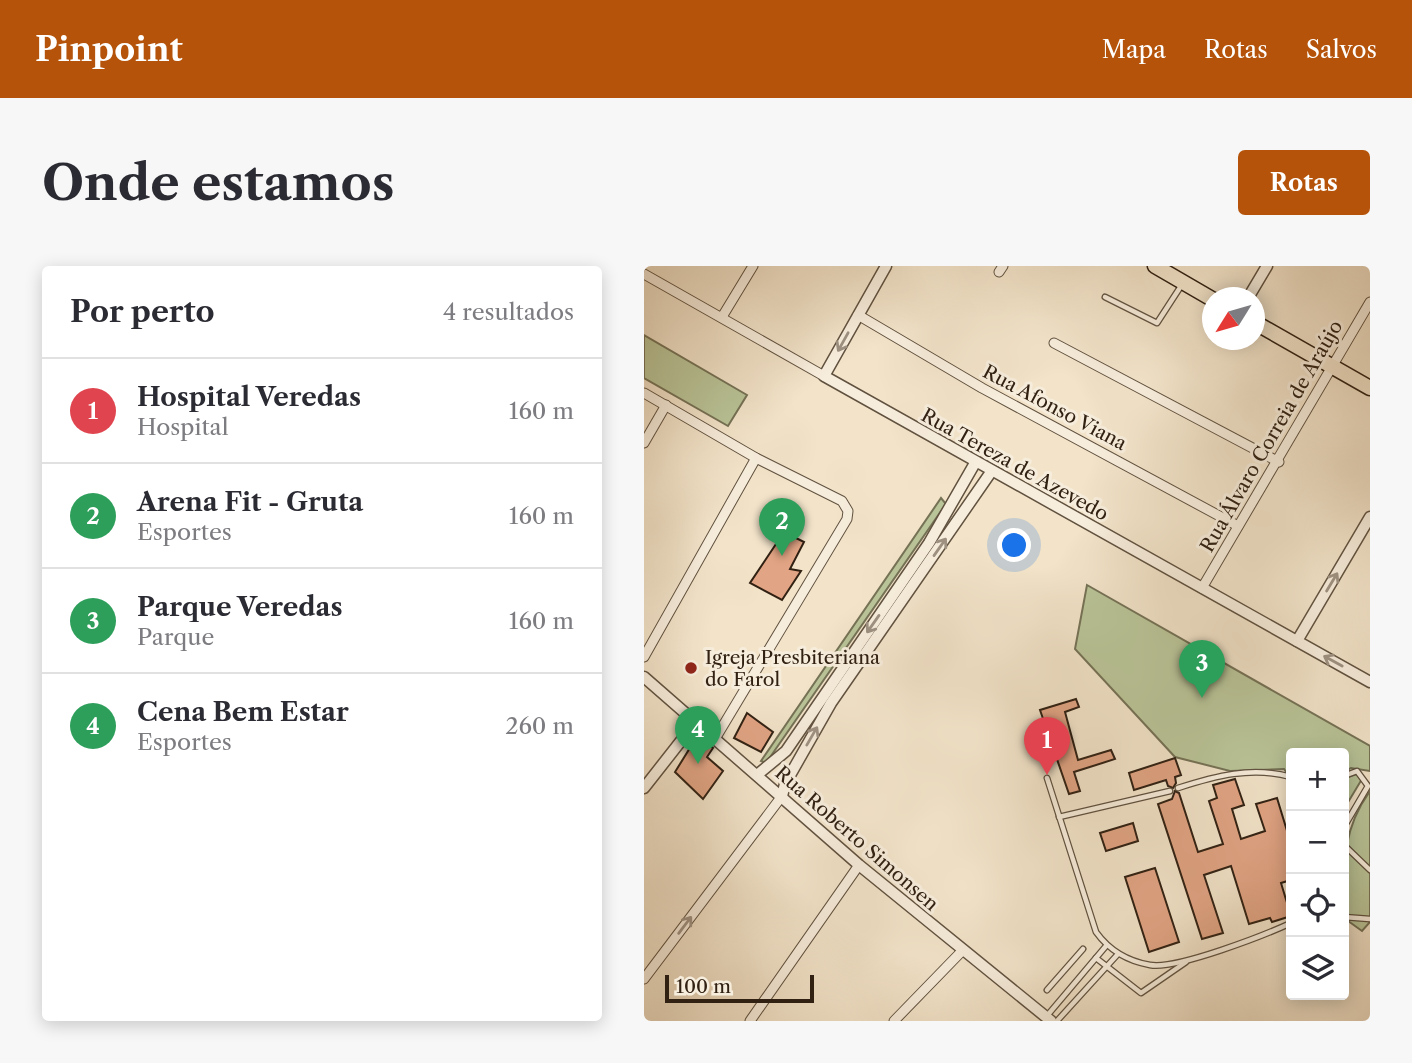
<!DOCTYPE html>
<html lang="pt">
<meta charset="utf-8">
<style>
:root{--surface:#fff;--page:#f7f7f7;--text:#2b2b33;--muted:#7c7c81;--line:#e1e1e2;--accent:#b45309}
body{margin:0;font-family:"Libre Caslon Text",serif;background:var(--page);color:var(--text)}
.controls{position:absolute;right:21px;bottom:21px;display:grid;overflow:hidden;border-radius:7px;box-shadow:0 4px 18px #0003}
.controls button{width:63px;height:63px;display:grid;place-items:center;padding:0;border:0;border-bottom:2px solid var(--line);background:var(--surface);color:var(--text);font:35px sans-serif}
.compass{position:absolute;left:558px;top:21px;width:63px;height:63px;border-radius:50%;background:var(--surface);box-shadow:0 4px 18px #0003;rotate:233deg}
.scale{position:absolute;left:21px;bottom:18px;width:149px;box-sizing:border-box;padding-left:7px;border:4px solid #312113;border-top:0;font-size:19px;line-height:24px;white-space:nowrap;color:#312113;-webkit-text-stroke:5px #f7eddc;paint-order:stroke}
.you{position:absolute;left:371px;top:280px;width:24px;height:24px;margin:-18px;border:5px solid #fff;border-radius:50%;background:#1a73e8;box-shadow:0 0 0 10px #1a73e833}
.badge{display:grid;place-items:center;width:46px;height:46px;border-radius:50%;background:var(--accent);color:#fff;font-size:23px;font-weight:700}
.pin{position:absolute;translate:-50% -58px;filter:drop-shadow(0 2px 4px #0008)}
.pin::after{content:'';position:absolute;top:37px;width:24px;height:21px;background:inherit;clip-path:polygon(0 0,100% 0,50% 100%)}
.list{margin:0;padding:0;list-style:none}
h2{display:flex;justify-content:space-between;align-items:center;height:91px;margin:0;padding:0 28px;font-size:30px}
h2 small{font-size:23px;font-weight:400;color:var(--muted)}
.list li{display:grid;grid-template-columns:46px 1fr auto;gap:21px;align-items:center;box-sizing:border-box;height:105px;padding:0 28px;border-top:2px solid var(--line)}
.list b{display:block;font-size:26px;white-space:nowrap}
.list p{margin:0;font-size:23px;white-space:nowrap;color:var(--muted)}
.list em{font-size:23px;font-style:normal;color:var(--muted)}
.icon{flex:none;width:38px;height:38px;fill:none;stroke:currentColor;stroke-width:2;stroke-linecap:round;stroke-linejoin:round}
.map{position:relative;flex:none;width:726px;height:755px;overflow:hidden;border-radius:7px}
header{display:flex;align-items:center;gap:42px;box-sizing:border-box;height:98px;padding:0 35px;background:var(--accent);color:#fff}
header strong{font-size:33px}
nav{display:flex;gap:38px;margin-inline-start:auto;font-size:24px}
.intro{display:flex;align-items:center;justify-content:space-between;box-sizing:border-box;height:168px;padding:0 42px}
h1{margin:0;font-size:49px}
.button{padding:18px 32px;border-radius:7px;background:var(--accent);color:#fff;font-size:24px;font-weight:700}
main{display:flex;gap:42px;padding:0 42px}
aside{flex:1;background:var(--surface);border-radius:7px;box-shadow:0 4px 18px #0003}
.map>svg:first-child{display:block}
.green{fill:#b9c498;stroke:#757256;stroke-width:2}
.building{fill:#e1a484;stroke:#312113;stroke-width:2}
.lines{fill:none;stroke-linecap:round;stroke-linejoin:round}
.service-casing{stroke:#615240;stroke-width:7}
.minor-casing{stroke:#615240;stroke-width:11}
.tertiary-casing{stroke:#615240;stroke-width:13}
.primary-casing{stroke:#312113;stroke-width:17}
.service{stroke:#f7eddc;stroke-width:4.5}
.minor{stroke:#f7eddc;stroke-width:9}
.tertiary{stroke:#f7eddc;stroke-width:10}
.primary{stroke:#f2e3c9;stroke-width:14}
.oneway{stroke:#9e9182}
.poi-dot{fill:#8f2418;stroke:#f7eddc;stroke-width:2.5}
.labels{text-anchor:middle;stroke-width:6;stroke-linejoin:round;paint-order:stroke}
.street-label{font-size:19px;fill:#312113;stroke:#f7eddc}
.poi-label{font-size:19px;fill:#312113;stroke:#f7eddc;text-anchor:start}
</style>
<header>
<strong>Pinpoint</strong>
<nav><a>Mapa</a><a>Rotas</a><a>Salvos</a></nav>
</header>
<div class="intro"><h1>Onde estamos</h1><a class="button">Rotas</a></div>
<main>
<aside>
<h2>Por perto<small>4 resultados</small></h2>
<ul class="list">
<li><span class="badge" style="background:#e0444e">1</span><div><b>Hospital Veredas</b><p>Hospital</p></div><em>160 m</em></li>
<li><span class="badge" style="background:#2e9e5b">2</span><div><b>Arena Fit - Gruta</b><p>Esportes</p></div><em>160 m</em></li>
<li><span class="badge" style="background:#2e9e5b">3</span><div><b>Parque Veredas</b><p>Parque</p></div><em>160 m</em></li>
<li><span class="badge" style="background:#2e9e5b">4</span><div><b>Cena Bem Estar</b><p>Esportes</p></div><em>260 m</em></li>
</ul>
</aside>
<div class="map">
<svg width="726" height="755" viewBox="0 0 726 755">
<rect width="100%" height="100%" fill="#f2e3c9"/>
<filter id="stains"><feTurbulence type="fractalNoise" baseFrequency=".00286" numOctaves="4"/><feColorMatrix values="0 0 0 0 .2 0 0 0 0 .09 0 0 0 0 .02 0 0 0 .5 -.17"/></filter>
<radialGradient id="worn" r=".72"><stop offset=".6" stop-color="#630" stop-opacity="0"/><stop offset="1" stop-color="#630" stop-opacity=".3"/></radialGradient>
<!-- green -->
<g class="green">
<polygon points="0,69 103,129 84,160 0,112"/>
<polygon points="297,232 302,238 122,497 117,495"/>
<polygon points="443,319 726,480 726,505 707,502 700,506 700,487 647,487 647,513 640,503 586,505 531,491 431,383"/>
<polygon points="713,508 718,513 700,543 700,512"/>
<path d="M726 525V656L718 665 700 652C700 604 696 566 726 525Z"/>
</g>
<!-- building -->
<g class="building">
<polygon points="140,266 160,276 146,303 157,305 138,334 106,317"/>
<polygon points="432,433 435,441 421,446 434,494 467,484 471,493 430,506 436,525 425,528 396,444"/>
<polygon points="103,447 129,466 117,486 90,472"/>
<polygon points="54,469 69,482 63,491 79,505 59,533 31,506"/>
<polygon points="531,492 537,509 531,511 532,517 529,522 524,520 522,514 490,524 485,507"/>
<polygon points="591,513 600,539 588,543 597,573 621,565 612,538 633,532 647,578 647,614 637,617 647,650 628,656 626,652 605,658 587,600 560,609 579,667 558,673 514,538 528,533 531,525 535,527 554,586 579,578 565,535 573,532 569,519"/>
<polygon points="489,557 494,575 462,585 456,567"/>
<polygon points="511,602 535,676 505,686 481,611"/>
</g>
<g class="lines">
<defs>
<g id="service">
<polyline points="461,31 513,57 537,20"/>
<polyline points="700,510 713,505 724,520 700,561"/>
<path d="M403 512 452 666C465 684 483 695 506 699 532 704 621 669 647 657"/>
<path d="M534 522C571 510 608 500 647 511"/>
<polyline points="415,551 526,525"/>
<polyline points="700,579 726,604"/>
<polyline points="700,651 726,653"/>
<polyline points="452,692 497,727 542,696"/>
<polyline points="403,724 439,683"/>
<polyline points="402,751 462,680"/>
<polyline points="413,755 474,688"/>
</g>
<g id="minor">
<polyline points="355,6 359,0"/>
<polyline points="0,8 180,110"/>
<polyline points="214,49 338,122 594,260"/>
<polyline points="78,51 109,0"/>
<polyline points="410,77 635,196"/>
<polyline points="0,127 112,192 198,235 204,245 203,253 71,473"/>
<polyline points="0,177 22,139"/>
<polyline points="558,322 726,36"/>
<polyline points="0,391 112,192"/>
<polyline points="0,713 138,530"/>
<polyline points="106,755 215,599"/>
<polyline points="250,755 318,685"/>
</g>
<g id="tertiary">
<polyline points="242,0 180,110 726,416"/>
<polyline points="604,32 623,0"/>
<polyline points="653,375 726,251"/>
<polyline points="0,411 215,599 407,755"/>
<polyline points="113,509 142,485 285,277 331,197"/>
<polyline points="0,522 51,457"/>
<polyline points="138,530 141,518 187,437 347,206"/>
</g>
<g id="primary">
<polyline points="511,0 568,33"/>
<polyline points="610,56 726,122"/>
</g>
</defs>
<!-- service casing -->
<use href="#service" class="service-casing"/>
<!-- minor casing -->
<use href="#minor" class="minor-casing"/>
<!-- tertiary casing -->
<use href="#tertiary" class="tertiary-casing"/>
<!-- primary casing -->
<use href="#primary" class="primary-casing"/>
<!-- service -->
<use href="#service" class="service"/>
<!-- minor -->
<use href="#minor" class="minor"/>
<!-- tertiary -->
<use href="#tertiary" class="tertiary"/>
<!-- primary -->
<use href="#primary" class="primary"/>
</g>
<!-- one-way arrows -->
<defs><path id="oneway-shaft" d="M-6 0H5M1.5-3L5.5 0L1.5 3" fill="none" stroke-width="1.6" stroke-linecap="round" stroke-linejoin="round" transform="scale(1.75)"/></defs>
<g class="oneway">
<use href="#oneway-shaft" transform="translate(199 76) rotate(119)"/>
<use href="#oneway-shaft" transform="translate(296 281) rotate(-55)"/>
<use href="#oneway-shaft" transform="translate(688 316) rotate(-59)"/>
<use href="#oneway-shaft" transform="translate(229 358) rotate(125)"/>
<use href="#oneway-shaft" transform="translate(689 395) rotate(-151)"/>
<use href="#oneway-shaft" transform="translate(168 470) rotate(-60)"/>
<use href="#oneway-shaft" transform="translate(41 659) rotate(-53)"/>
</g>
<!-- markers -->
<circle class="poi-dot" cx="47" cy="402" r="7"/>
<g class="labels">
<!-- street labels -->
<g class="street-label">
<text transform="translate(411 141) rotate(28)" y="7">Rua Afonso Viana</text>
<text transform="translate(627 170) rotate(-60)" y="7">Rua Álvaro Correia de Araújo</text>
<text transform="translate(371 198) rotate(29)" y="7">Rua Tereza de Azevedo</text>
<text transform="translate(213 572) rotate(41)" y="7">Rua Roberto Simonsen</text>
</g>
<!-- poi labels -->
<g class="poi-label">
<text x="61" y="398">Igreja Presbiteriana<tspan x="61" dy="22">do Farol</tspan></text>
</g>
</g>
<rect width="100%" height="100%" filter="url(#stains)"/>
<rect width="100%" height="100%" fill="url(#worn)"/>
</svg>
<div class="controls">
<button>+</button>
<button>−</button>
<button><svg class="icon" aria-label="locate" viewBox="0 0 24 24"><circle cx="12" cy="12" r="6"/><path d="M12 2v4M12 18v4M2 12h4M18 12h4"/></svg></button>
<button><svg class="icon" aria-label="layers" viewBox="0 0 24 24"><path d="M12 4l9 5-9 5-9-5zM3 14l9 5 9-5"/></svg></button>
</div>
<svg class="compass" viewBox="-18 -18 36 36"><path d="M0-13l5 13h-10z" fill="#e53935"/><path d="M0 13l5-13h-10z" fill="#7c7c81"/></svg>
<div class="scale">100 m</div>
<div class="you"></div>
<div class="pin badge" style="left:403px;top:509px;background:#e0444e">1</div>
<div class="pin badge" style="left:138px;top:290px;background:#2e9e5b">2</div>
<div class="pin badge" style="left:558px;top:432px;background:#2e9e5b">3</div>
<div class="pin badge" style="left:54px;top:498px;background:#2e9e5b">4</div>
</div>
</main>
